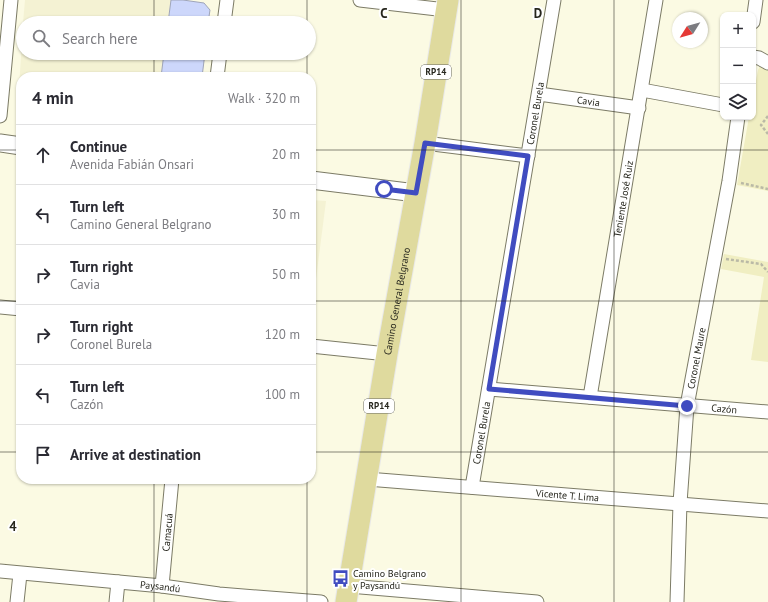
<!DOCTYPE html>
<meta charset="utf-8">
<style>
:root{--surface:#fff;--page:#f2f2f3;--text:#2b2b33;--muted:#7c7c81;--line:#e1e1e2}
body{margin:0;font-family:"PT Sans",sans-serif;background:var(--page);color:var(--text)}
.controls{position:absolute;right:12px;top:12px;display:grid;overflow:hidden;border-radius:8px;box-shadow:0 1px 3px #0004}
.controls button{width:36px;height:36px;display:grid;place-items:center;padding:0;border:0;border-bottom:1px solid var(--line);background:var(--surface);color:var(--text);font:20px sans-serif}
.compass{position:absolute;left:672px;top:12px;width:36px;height:36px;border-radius:50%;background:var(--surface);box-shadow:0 1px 3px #0004;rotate:233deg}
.stop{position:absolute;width:12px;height:12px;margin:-9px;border:3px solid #404cc0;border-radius:50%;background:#fff}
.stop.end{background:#404cc0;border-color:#fff;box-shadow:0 1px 4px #0008}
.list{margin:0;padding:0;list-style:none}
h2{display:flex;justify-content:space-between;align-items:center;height:52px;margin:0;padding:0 16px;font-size:17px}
h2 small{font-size:13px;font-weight:400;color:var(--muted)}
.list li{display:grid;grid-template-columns:26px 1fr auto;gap:12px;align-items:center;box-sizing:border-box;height:60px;padding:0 16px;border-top:1px solid var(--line)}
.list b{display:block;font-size:15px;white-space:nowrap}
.list p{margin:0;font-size:13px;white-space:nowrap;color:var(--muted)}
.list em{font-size:13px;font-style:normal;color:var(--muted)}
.icon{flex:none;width:22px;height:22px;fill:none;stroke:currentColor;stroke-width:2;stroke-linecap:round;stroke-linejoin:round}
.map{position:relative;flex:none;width:768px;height:602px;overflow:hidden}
.search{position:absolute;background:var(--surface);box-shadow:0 1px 3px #0004;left:16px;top:16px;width:300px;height:44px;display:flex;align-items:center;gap:10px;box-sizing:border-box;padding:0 14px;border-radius:22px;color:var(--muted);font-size:15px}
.panel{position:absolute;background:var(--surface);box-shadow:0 1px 3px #0004;left:16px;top:72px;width:300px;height:412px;border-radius:16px}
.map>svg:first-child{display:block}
.built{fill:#f4f2d3}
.green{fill:#f0eec2}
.building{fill:#cdd7fb;stroke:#9fa5b9}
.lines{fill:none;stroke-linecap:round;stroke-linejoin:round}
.minor-casing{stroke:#7c7b66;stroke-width:15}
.tertiary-casing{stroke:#7c7b66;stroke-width:19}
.primary-casing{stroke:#e9e9e8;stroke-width:23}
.path{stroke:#bab9a6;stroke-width:2.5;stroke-dasharray:3 2;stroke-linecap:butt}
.minor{stroke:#fff;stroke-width:13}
.tertiary{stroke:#fff;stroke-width:17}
.primary{stroke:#dfda9e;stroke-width:21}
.route{stroke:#404cc0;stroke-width:5}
.grid{fill:none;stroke:#26261d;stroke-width:1;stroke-opacity:0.55}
.labels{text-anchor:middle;stroke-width:4;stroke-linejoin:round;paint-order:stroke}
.shield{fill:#fff;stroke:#676761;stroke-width:1}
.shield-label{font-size:9px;font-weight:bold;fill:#26261d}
.street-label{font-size:10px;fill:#26261d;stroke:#fff}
.poi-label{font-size:10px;fill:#26261d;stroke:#fff;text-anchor:start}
.grid-label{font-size:13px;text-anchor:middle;font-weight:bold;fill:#26261d;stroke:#fff;stroke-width:4;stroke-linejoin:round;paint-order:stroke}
</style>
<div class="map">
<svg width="768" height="602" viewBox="0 0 768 602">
<rect width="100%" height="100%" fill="#fbfae3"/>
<!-- built -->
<g class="built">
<polygon points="25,0 183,0 204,3 210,10 208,23 23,23"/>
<polygon points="23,28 23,53 205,53 202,77 21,77 21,121 17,116"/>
<polygon points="311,200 326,201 315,287 311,287"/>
</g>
<!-- green -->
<g class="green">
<polygon points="763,65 768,67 768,191 737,185 749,117 753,117 753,96 758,70 760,66"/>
<polygon points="724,254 768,262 768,362 751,360 764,277 721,269"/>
</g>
<!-- building -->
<g class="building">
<polygon points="171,0 183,0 204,3 210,10 208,23 168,23"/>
<polygon points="164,53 205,53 202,77 161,77"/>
</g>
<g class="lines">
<defs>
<g id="minor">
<polyline points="360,0 446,10"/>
<polyline points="753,22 756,0"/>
<polyline points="224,23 227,0"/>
<polyline points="753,57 759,58 768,63"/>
<polyline points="217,77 220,53"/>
<polyline points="642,90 723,105"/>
<path id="s1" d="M539 94 639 108"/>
<polyline points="0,116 11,0"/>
<polyline points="425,143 528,156"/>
<polyline points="0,307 21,309"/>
<polyline points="311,346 387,354"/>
<path id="s2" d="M489 389 768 412"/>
<path id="s3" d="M590 397 656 0"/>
<path id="s4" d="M367 479 768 511"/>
<path id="s5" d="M472 487 554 0"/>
<path id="s6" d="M0 571 162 586 219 594 321 602"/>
<path id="s7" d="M162 586 172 479"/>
<polyline points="349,586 537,602"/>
<polyline points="17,602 20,574"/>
<polyline points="116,602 118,582"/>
<path id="s8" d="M677 602 680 503 687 406 729 181 738 117"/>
</g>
<g id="tertiary">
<polyline points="0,143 21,146"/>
<polyline points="311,180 416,193"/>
</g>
<g id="primary">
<path id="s9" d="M346 602 387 354 425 143 448 0"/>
</g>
</defs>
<!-- minor casing -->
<use href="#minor" class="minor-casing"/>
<!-- tertiary casing -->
<use href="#tertiary" class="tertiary-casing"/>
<!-- primary casing -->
<use href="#primary" class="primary-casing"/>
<!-- path -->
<g class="path">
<polyline points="768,116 761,125 768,134"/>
<polyline points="741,183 768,189"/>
<polyline points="726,259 761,264 768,272"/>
</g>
<!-- minor -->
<use href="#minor" class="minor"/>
<!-- tertiary -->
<use href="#tertiary" class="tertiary"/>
<!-- primary -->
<use href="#primary" class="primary"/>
</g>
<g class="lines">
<!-- route -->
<polyline class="route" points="384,189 416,193 425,143 528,156 489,389 687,406"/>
</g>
<!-- grid -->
<path class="grid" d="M154 0V23M307 0V23M461 0V602M614 0V602M154 53V77M307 53V77M0 150H21M311 150H768M0 301H21M311 301H768M0 452H21M311 452H768M154 479V602M307 479V602"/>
<!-- icons -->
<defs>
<symbol id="bus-bare" viewBox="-9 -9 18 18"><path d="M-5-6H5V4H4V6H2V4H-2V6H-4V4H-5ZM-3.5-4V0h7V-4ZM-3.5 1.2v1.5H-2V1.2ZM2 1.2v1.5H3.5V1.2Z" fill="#404cc0" stroke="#fff" stroke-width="2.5" paint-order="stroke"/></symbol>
</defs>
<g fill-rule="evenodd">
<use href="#bus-bare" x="328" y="566" width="25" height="25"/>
</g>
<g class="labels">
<!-- shield labels -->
<g class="shield">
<rect x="421" y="65" width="30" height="14" rx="3"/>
<rect x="364" y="399" width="30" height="14" rx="3"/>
</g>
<g class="shield-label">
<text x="436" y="75">RP14</text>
<text x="379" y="409">RP14</text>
</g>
<!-- street labels -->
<g class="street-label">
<text dy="4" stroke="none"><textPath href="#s1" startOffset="50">Cavia</textPath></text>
<text dy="4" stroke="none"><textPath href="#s5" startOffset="379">Coronel Burela</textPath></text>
<text dy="4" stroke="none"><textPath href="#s3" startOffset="201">Teniente José Ruiz</textPath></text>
<text dy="4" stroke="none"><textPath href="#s9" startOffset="305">Camino General Belgrano</textPath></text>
<text dy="4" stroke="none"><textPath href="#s8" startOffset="245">Coronel Maure</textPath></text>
<text dy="4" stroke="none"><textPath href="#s2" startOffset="236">Cazón</textPath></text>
<text dy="4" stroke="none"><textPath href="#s5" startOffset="55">Coronel Burela</textPath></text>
<text dy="4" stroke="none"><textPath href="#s4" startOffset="201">Vicente T. Lima</textPath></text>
<text dy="4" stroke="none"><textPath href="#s7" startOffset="54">Camacuá</textPath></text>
<text dy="4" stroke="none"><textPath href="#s6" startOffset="161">Paysandú</textPath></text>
</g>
<!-- poi labels -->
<g class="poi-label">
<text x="353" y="577">Camino Belgrano<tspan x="353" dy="12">y Paysandú</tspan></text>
</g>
</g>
<g class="grid-label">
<text x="384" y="18">C</text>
<text x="538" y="18">D</text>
<text x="13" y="531">4</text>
</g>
</svg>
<div class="controls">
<button>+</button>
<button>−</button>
<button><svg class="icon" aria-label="layers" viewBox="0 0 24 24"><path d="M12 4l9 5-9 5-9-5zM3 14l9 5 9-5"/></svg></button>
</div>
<svg class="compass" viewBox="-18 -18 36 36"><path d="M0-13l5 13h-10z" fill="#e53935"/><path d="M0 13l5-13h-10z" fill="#7c7c81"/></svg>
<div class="stop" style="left:384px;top:189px"></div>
<div class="stop end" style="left:687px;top:406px"></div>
<div class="search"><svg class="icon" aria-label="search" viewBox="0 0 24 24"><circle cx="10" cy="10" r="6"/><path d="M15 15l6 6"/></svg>Search here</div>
<section class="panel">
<h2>4 min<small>Walk · 320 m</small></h2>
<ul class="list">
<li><svg class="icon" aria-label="ahead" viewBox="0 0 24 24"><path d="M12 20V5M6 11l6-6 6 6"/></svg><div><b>Continue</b><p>Avenida Fabián Onsari</p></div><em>20 m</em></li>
<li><svg class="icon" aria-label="left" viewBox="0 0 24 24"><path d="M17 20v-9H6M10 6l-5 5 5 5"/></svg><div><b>Turn left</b><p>Camino General Belgrano</p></div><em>30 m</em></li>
<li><svg class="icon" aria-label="right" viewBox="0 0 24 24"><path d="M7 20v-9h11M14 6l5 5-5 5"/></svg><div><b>Turn right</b><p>Cavia</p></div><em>50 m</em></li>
<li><svg class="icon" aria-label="right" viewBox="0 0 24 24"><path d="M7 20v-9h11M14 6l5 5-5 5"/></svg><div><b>Turn right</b><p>Coronel Burela</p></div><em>120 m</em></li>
<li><svg class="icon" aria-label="left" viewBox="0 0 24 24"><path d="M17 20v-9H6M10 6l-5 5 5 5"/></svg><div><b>Turn left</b><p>Cazón</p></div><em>100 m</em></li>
<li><svg class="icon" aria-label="arrive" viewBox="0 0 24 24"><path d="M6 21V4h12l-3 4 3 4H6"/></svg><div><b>Arrive at destination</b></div></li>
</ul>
</section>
</div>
